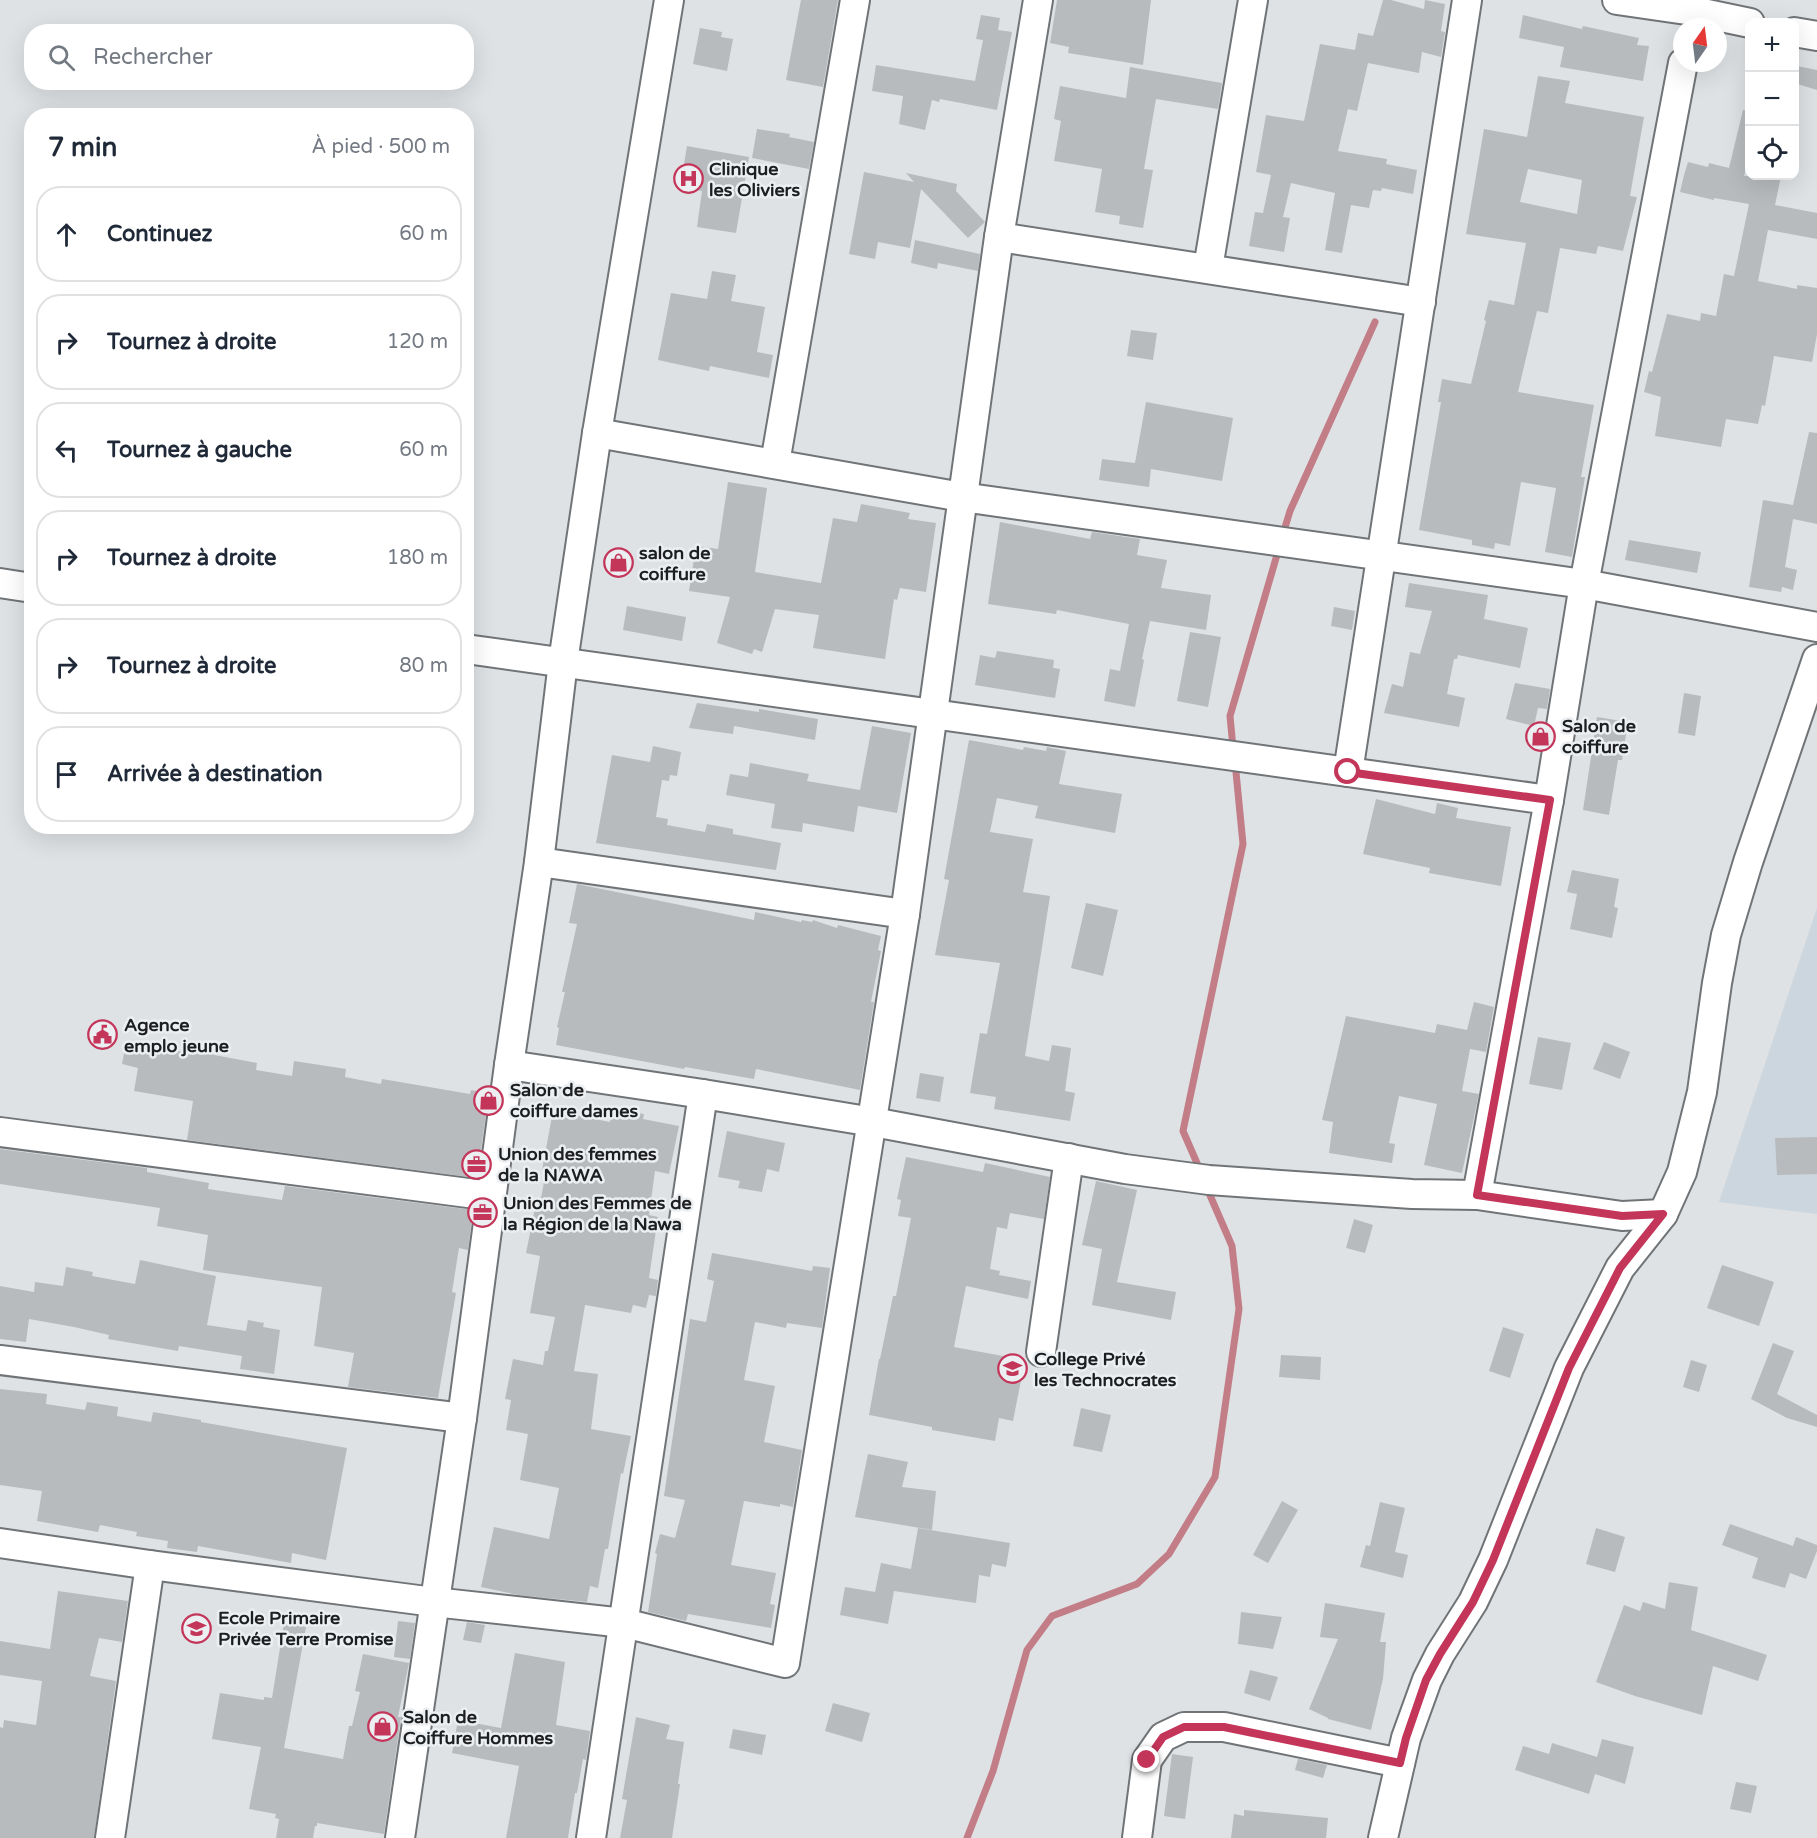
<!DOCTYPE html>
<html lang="fr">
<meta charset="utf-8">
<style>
:root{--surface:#fff;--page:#f2f2f3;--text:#1f2937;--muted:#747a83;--line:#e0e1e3}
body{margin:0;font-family:"Varela Round",sans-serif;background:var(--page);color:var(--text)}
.controls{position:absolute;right:18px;top:18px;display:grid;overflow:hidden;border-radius:12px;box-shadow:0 6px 24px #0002}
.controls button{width:54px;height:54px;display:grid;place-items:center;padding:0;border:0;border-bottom:2px solid var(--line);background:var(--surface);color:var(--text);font:30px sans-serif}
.compass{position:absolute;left:1673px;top:18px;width:54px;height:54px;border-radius:50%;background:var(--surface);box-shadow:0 6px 24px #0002;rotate:14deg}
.stop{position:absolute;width:18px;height:18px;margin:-14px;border:4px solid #c4355a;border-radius:50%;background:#fff}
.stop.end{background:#c4355a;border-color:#fff;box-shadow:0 2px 6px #0008}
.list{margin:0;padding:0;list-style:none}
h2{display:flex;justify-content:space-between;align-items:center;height:78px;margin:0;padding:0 24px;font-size:26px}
h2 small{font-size:20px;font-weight:400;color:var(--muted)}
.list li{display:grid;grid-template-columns:39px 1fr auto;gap:18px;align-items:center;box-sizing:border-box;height:96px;margin:0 12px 12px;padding:0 12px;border:2px solid var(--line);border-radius:24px}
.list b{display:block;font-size:22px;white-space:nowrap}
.list em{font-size:20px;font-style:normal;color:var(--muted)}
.icon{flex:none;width:33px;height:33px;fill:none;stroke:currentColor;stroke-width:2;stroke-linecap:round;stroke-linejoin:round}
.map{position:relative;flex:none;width:1817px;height:1838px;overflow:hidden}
.search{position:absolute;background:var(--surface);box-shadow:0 6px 24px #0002;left:24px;top:24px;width:450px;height:66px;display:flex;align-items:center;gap:15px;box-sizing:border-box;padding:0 21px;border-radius:24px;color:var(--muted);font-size:22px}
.panel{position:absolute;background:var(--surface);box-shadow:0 6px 24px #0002;left:24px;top:108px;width:450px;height:726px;border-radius:24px}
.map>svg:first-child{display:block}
.built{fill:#ccd6de}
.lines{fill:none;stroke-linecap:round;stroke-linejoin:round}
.stream{stroke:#c27d87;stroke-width:7}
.building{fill:#b8bbbe;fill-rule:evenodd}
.minor-casing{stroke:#717477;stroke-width:32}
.minor{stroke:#fff;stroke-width:28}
.route{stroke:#c4355a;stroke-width:8}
.labels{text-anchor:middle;stroke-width:5;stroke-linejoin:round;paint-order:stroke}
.poi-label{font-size:18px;font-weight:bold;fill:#1d1e1f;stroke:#eceff2;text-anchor:start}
</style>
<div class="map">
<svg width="1817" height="1838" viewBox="0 0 1817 1838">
<rect width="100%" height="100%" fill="#dee2e5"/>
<!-- built -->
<polygon class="built" points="1817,908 1817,1214 1719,1202"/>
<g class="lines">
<!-- stream -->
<g class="stream">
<polyline points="1283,534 1290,511 1375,322"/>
<polyline points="1233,748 1230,716 1279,548"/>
<polyline points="1200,1170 1183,1131 1243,844 1235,762"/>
<polyline points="967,1838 993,1771 1027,1650 1052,1616 1137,1584 1169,1554 1215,1477 1239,1309 1232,1246 1206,1186"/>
</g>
</g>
<!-- building -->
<g class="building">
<polygon points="801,0 838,0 823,87 786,80"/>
<polygon points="1057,0 1151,0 1143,65 1068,53 1069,47 1050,43"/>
<polygon points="1383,0 1391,0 1424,9 1425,0 1445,4 1441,31 1445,32 1441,57 1422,52 1419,73 1368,63 1357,111 1348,109 1338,151 1387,159 1386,164 1417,170 1413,194 1382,188 1381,191 1373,190 1369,208 1351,205 1342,253 1325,250 1335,193 1291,183 1283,217 1290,218 1284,252 1249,246 1255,212 1263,213 1271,175 1256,172 1266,115 1304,121 1320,44 1355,50 1358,33 1373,36"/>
<polygon points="981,15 1000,18 998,30 1012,32 997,110 940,99 939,102 932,100 925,130 899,124 903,96 872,91 876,65 975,81 983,40 976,39"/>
<polygon points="1523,15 1582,29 1583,26 1639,38 1637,45 1649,46 1643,81 1560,67 1564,47 1519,38"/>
<polygon points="700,28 722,32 721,37 733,39 727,71 693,64"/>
<polygon points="1797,66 1817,70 1817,90 1794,83"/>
<polygon points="1130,67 1222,83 1218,109 1156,99 1144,169 1153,170 1143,228 1119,224 1120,216 1095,212 1102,169 1054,161 1061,121 1054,119 1060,86 1126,98"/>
<path d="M1538 76 1570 81 1565 103 1644 117 1630 196 1637 197 1623 251 1598 246 1596 254 1560 248 1548 313 1537 311 1518 392 1594 405 1581 477H1585L1572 557 1545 552 1556 488 1521 482 1510 546 1495 543 1494 549 1472 545V540L1419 530 1441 402H1438L1442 379 1471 384 1486 321 1484 320 1489 300 1514 305 1526 243 1466 234 1484 129 1527 137ZM1528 169 1582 180 1577 214 1520 202Z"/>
<polygon points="1743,110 1749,111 1749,154 1744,176 1781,176 1775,205 1817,213 1817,239 1768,230 1758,281 1797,289 1797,285 1817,288 1817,334 1812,362 1774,356 1765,406 1762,405 1758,424 1726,419 1721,447 1655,436 1661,397 1644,392 1649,371 1652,372 1667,314 1700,321 1701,313 1716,316 1724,274 1734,276 1749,204 1714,198 1714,200 1680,192 1684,175 1688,162 1708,167 1709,163 1729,168"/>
<polygon points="757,129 790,134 789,137 814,142 809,169 752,158"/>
<polygon points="687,146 749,157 736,233 697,227 702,191 680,188"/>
<polygon points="864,172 914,182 906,173 957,184 956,191 985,222 968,238 921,189 910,248 878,242 875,259 849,254"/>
<polygon points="915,240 980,254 978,271 938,263 937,269 911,263"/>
<polygon points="712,271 736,275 731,301 765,307 757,352 773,355 769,378 710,366 709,371 658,360 671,293 707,299"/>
<polygon points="1131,330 1157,333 1153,360 1127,356"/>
<polygon points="1146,402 1233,418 1222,481 1151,469 1149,487 1099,480 1102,459 1135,463"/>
<polygon points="1809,432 1817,433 1817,524 1793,519 1785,567 1797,570 1793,590 1782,587 1781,592 1749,587 1763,500 1793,505"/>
<polygon points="728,482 767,488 755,572 821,583 833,518 857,522 861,504 910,513 908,519 936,523 926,592 900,588 897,600 894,599 885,659 813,648 819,615 775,609 762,652 754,649 752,654 717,643 730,597 689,591 696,546 718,549"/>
<polygon points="1000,522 1090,539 1092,532 1140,539 1137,555 1167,560 1161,588 1211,595 1206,630 1150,621 1142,659 1144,660 1135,707 1104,701 1110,669 1120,671 1129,624 1057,610 1056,614 988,604"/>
<polygon points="1629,540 1701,552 1697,573 1625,560"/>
<polygon points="1409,583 1488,595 1484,619 1528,628 1520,668 1458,655 1457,659 1454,659 1447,694 1465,698 1459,727 1384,713 1392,684 1403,687 1410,652 1420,654 1432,611 1405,607"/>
<polygon points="627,606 686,617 682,641 623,630"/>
<polygon points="1334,607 1355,611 1352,630 1331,626"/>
<polygon points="1190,632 1221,637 1208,707 1177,701"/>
<polygon points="997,651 1054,660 1053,668 1060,669 1055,698 975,685 980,655 995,658"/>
<polygon points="1515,683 1550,689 1547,709 1538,708 1534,726 1506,719"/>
<polygon points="1684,693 1701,696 1695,736 1678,733"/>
<polygon points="697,703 759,712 759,709 818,719 815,740 734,726 733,734 689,728"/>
<polygon points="1597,717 1628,722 1622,760 1618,760 1609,815 1583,810"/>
<polygon points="872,726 911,733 897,813 858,806 854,832 803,823 802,832 771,828 775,804 726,795 730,774 748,777 750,763 809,774 807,781 860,790"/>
<polygon points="969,740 1023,750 1024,747 1046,751 1047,747 1066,751 1059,784 1122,794 1115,833 1035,818 1038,806 997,798 990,832 1033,839 1023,892 1050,896 1025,1056 1049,1061 1052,1045 1071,1048 1065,1091 1075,1093 1070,1121 994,1109 996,1097 970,1093 980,1033 987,1034 1000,963 935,955 949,880 944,879"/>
<polygon points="653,746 681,752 677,776 670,775 669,781 662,780 656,817 668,819 667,825 705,832 707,824 733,829 733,834 781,843 776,870 596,843 612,755 650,762"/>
<polygon points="1376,799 1435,814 1437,803 1458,808 1456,818 1511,827 1501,886 1429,873 1430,868 1363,854"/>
<polygon points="1572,870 1619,879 1614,907 1618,908 1612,938 1570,929 1577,894 1567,892"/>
<polygon points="577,884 754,920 755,912 801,922 802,920 812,922 813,920 837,928 838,925 881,936 878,950 881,951 871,1002 874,1002 860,1090 756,1069 754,1079 685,1067 684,1069 556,1045 559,1028 557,1027 565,992 562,992 577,924 569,923"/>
<polygon points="1086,903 1118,910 1103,976 1071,968"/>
<polygon points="1474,1002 1494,1007 1486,1052 1470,1049 1462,1091 1479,1094 1462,1173 1424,1165 1437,1104 1399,1096 1389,1143 1395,1144 1392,1163 1329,1153 1333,1122 1322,1120 1346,1016 1435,1033 1437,1024 1467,1030"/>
<polygon points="1538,1037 1571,1043 1562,1090 1529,1084"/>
<polygon points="1604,1042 1630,1052 1620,1079 1593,1069"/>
<polygon points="126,1043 184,1052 185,1045 210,1050 209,1054 257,1063 256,1070 292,1076 294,1061 346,1069 345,1077 381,1084 382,1079 470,1094 471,1090 489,1093 477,1178 187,1140 193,1101 134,1091 138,1068 122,1064"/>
<polygon points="920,1073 944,1077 940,1102 916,1098"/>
<polygon points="612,1108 644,1114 643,1119 679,1126 669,1174 655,1171 649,1215 658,1217 649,1278 658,1280 656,1296 649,1295 646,1308 633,1305 631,1313 585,1305 574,1371 598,1374 591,1429 631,1436 623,1474 621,1473 608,1549 605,1549 598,1588 590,1586 587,1602 518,1595 481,1587 494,1527 549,1539 559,1488 520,1480 528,1434 506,1430 511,1400 505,1399 513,1359 543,1365 545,1351 548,1351 555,1317 530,1313 540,1256 526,1253 535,1208 539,1209 546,1171 542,1170 553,1111 610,1122"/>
<polygon points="727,1131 785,1143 779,1172 767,1169 762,1192 738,1188 740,1181 718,1177"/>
<polygon points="1817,1137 1817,1174 1777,1175 1775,1138"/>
<polygon points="0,1149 147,1168 147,1172 209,1183 208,1189 282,1200 285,1186 473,1210 468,1250 459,1248 452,1292 456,1293 438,1398 348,1387 354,1353 314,1346 322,1287 203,1270 208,1235 157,1226 160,1208 0,1184"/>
<polygon points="906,1157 983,1172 985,1163 1050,1177 1044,1219 1010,1213 1007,1229 997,1227 990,1269 1000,1271 999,1275 1031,1281 1028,1299 966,1286 954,1347 1025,1360 1013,1421 999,1418 995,1441 932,1430 932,1427 869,1415 879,1359 880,1359 893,1296 896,1296 911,1218 898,1216 901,1200 897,1199"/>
<polygon points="1096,1181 1137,1190 1117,1282 1176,1292 1171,1320 1092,1305 1102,1249 1082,1245"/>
<polygon points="1354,1219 1373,1225 1365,1253 1346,1248"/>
<polygon points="712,1253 812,1271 813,1266 830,1268 822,1328 787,1323 786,1328 755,1322 744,1380 775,1386 764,1442 802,1450 793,1507 780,1504 780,1507 744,1501 731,1565 776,1573 770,1604 775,1605 771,1628 688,1614 686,1621 648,1612 657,1554 655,1553 660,1534 675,1538 685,1500 664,1496 690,1319 706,1322 714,1281 707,1279"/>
<polygon points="140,1260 216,1276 207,1325 246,1331 248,1320 264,1323 263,1327 280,1330 274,1374 240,1369 242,1356 179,1346 178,1351 108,1339 109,1335 74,1327 29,1319 26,1342 0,1339 0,1286 34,1292 35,1282 63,1286 66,1267 93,1272 92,1276 135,1284"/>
<polygon points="1722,1265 1774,1282 1759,1326 1707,1308"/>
<polygon points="1503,1327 1524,1334 1510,1378 1489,1371"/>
<polygon points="1773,1343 1794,1351 1777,1394 1817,1415 1817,1427 1787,1418 1751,1399"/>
<polygon points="1281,1355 1321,1357 1320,1380 1279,1377"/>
<polygon points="1691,1360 1707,1365 1699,1392 1683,1387"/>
<polygon points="0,1389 47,1394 46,1404 85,1410 87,1402 118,1407 117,1416 151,1422 153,1412 201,1420 201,1422 347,1448 326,1560 292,1553 291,1563 198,1546 197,1552 167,1548 168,1541 136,1536 137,1532 100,1525 98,1532 37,1521 42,1491 0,1485"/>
<polygon points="1081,1408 1111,1415 1102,1452 1073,1446"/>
<polygon points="868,1454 908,1462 902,1487 936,1491 932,1530 855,1517"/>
<polygon points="1282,1501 1298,1510 1268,1563 1253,1555"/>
<polygon points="1380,1502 1405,1508 1395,1552 1408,1555 1403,1578 1360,1567 1366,1545 1370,1546"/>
<polygon points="1730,1524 1793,1546 1796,1537 1817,1545 1817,1551 1806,1579 1790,1573 1785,1588 1752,1578 1758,1558 1722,1545"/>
<polygon points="918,1528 1010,1543 1006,1567 992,1564 990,1577 979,1575 976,1603 894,1591 888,1624 840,1615 845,1587 875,1592 881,1563 911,1569"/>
<polygon points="1596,1528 1625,1537 1615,1572 1586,1564"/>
<polygon points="1669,1582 1698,1587 1691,1630 1767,1655 1758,1681 1713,1666 1702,1715 1635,1696 1596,1682 1624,1605 1640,1611 1643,1602 1665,1609"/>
<polygon points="58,1591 128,1601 122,1642 99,1638 90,1676 116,1681 94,1838 0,1838 0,1727 3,1728 4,1720 36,1725 42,1681 0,1675 0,1641 50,1649"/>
<polygon points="1325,1603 1385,1613 1380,1642 1386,1642 1383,1679 1371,1730 1328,1719 1328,1718 1309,1709 1338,1639 1320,1637"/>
<polygon points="1241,1612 1282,1617 1273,1649 1238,1644"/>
<polygon points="398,1621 415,1623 410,1659 394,1657"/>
<polygon points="467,1622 485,1625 481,1643 463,1640"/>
<polygon points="284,1623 306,1627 284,1748 343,1759 349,1726 352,1726 360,1692 355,1691 363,1654 409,1663 398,1717 401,1717 384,1834 317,1823 317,1826 315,1826 313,1838 276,1838 279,1819 275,1818 276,1814 249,1809 261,1747 212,1739 220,1693 264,1700 264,1697 272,1698"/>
<polygon points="515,1653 565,1662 556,1725 590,1731 586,1760 583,1759 577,1793 575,1793 568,1838 506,1838 519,1766 452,1753 458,1720 501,1728"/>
<polygon points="1250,1670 1278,1677 1270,1701 1244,1693"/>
<polygon points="833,1703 870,1713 862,1742 825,1731"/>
<polygon points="636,1717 670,1725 666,1739 684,1742 678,1784 680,1784 672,1838 620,1838 627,1800 622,1799"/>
<polygon points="733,1729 766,1735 762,1755 729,1748"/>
<polygon points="1602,1739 1634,1747 1625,1784 1595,1774 1589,1794 1515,1770 1523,1746 1549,1754 1552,1743 1597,1757"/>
<polygon points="1172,1754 1193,1757 1185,1819 1164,1816"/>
<polygon points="1298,1759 1327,1765 1323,1778 1295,1770"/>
<polygon points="1736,1782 1757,1786 1751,1813 1730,1809"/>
<polygon points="1244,1810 1328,1818 1326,1838 1231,1838 1234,1814 1244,1816"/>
</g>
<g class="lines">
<defs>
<g id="minor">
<polyline points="1617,0 1693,11 1750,23"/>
<polyline points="1794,32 1817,36"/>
<polyline points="999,237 1421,302"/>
<polyline points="1208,268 1253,0"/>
<polyline points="597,433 962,497 1584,584 1817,627"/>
<polyline points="775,463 855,0"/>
<polyline points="0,583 32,588"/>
<polyline points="466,649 1549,800"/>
<polyline points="1348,772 1467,0"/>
<polyline points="539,862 905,914"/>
<polyline points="509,1065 703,1094 873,1122 1125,1169 1209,1180 1412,1194 1477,1195 1622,1216 1663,1214"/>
<polyline points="0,1132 491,1196"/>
<polyline points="1477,1195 1549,800 1584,584 1683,63"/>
<polyline points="1041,1352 1069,1158"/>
<polyline points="0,1360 462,1418"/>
<polyline points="0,1543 150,1565 434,1602 624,1623 785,1663 905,914 999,237 1038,0"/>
<polyline points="110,1838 150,1565"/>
<polyline points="400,1838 462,1418 509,1065 539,862 563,662 597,433 669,0"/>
<polyline points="591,1838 703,1094"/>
<polyline points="1137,1838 1147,1760 1163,1737 1184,1727 1224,1727 1400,1763"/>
<polyline points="1383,1838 1406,1738 1427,1680 1440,1654 1473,1602 1493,1560 1569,1368 1620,1268 1663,1214 1682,1172 1702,1092 1717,983 1726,935 1748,862 1817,659"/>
</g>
</defs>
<!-- minor casing -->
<use href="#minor" class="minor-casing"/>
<!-- minor -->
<use href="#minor" class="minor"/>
</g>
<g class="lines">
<!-- route -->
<polyline class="route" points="1147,1760 1163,1737 1184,1727 1224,1727 1400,1763 1406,1738 1426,1680 1440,1654 1473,1602 1493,1560 1569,1368 1620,1268 1663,1214 1622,1216 1477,1195 1550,800 1348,772"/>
</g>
<!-- icons -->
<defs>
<symbol id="hospital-ring" viewBox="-11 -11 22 22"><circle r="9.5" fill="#eceff2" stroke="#c4355a" stroke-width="1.5"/><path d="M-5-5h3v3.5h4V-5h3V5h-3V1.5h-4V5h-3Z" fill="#c4355a"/></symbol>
<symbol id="shop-ring" viewBox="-11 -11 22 22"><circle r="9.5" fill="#eceff2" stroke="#c4355a" stroke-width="1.5"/><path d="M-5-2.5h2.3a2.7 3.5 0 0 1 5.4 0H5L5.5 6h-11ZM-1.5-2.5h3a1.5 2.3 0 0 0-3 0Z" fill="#c4355a"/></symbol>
<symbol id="civic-ring" viewBox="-11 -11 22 22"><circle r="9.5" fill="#eceff2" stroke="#c4355a" stroke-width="1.5"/><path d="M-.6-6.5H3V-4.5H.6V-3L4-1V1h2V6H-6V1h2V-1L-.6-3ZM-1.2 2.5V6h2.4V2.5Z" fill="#c4355a"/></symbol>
<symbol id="office-ring" viewBox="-11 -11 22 22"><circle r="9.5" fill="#eceff2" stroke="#c4355a" stroke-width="1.5"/><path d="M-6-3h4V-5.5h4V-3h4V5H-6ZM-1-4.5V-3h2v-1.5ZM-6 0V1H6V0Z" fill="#c4355a"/></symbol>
<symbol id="university-ring" viewBox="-11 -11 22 22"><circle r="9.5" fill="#eceff2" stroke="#c4355a" stroke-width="1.5"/><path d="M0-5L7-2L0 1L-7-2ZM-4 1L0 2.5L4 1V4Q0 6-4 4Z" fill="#c4355a"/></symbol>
<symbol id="school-ring" viewBox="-11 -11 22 22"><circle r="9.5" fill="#eceff2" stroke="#c4355a" stroke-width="1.5"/><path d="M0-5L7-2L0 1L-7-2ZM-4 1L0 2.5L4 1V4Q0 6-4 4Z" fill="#c4355a"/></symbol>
</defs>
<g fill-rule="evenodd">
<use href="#hospital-ring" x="672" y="162" width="33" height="33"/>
<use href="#shop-ring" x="602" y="546" width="33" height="33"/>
<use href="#shop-ring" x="1524" y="720" width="33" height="33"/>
<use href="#civic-ring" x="86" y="1018" width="33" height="33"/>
<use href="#shop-ring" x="472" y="1084" width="33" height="33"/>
<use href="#office-ring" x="460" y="1148" width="33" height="33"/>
<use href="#office-ring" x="466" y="1196" width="33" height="33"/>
<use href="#university-ring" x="996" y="1352" width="33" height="33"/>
<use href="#school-ring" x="180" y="1612" width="33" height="33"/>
<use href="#shop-ring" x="366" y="1710" width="33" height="33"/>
</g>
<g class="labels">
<!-- poi labels -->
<g class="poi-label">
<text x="709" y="175">Clinique<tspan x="709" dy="21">les Oliviers</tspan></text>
<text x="639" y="559">salon de<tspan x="639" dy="21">coiffure</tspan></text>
<text x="1562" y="732">Salon de<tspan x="1562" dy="21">coiffure</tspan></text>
<text x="124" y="1031">Agence<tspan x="124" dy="21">emplo jeune</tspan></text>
<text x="510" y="1096">Salon de<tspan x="510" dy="21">coiffure dames</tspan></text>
<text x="498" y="1160">Union des femmes<tspan x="498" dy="21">de la NAWA</tspan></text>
<text x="503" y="1209">Union des Femmes de<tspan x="503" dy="21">la Région de la Nawa</tspan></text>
<text x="1034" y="1365">College Privé<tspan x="1034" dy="21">les Technocrates</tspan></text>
<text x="218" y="1624">Ecole Primaire<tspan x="218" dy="21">Privée Terre Promise</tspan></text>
<text x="403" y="1723">Salon de<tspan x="403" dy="21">Coiffure Hommes</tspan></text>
</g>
</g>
</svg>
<div class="controls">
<button>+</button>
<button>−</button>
<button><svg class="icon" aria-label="locate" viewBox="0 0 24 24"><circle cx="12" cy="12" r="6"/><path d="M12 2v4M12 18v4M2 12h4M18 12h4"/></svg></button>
</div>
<svg class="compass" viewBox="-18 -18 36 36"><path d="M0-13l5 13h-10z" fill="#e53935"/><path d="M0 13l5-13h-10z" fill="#747a83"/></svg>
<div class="stop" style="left:1348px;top:772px"></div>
<div class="stop end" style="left:1147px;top:1760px"></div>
<div class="search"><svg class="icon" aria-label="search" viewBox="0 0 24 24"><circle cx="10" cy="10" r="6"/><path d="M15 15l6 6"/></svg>Rechercher</div>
<section class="panel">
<h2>7 min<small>À pied · 500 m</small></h2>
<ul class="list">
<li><svg class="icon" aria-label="ahead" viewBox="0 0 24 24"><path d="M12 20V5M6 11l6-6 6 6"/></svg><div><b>Continuez</b></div><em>60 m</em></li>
<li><svg class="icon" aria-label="right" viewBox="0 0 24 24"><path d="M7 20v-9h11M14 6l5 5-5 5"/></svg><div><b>Tournez à droite</b></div><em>120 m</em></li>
<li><svg class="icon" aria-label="left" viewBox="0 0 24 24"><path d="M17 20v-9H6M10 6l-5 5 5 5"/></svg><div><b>Tournez à gauche</b></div><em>60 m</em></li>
<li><svg class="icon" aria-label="right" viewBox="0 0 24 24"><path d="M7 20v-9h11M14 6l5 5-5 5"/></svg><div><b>Tournez à droite</b></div><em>180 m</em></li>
<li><svg class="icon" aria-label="right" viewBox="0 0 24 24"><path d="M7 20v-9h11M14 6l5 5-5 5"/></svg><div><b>Tournez à droite</b></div><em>80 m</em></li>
<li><svg class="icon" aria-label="arrive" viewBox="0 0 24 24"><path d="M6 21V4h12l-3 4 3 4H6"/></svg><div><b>Arrivée à destination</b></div></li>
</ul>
</section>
</div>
